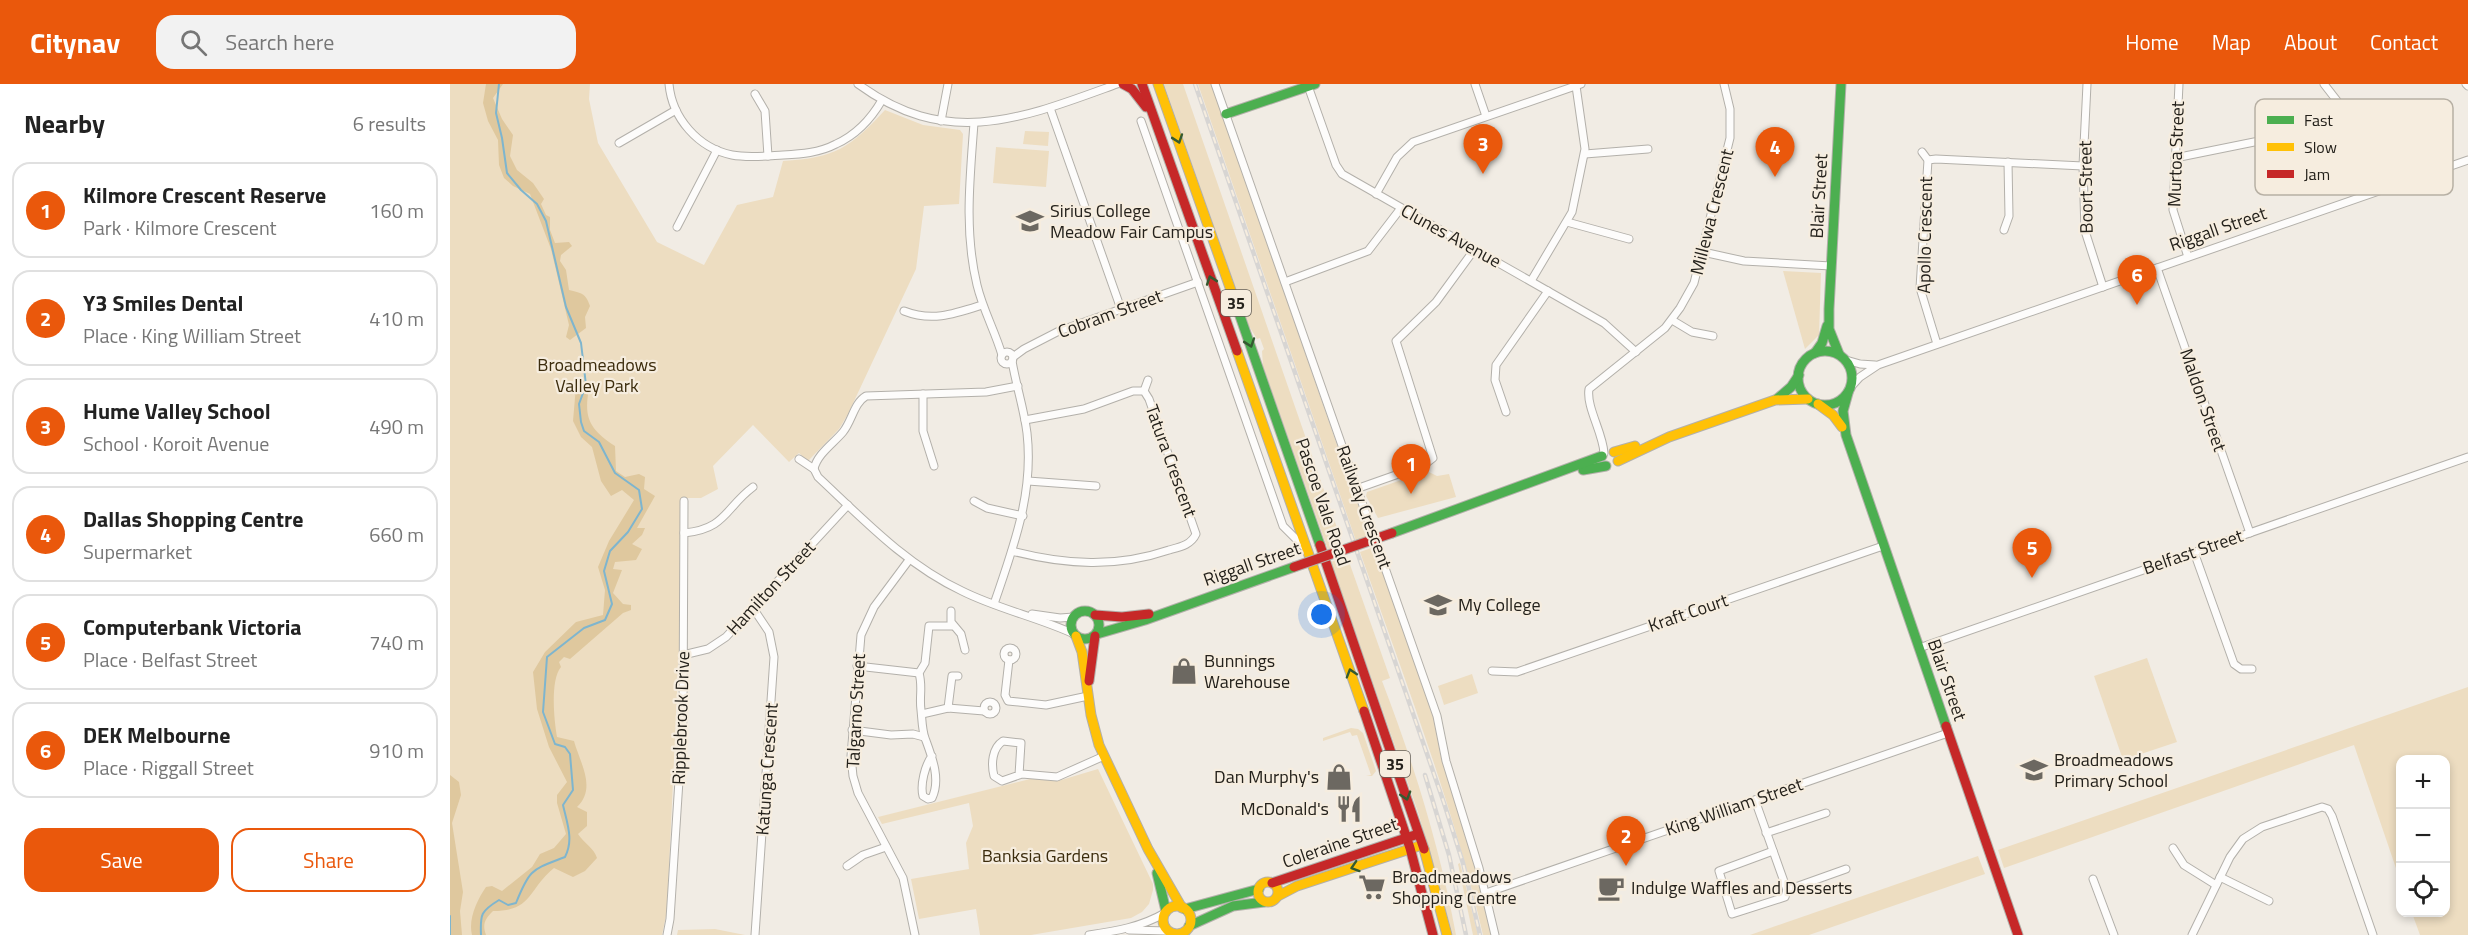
<!DOCTYPE html>
<meta charset="utf-8">
<style>
:root{--surface:#fff;--page:#f2f2f2;--text:#222;--muted:#767676;--line:#e0e0e0;--accent:#ea580c}
body{margin:0;font-family:"Titillium Web",sans-serif;background:var(--page);color:var(--text)}
.controls{position:absolute;right:18px;bottom:18px;display:grid;overflow:hidden;border-radius:12px;box-shadow:0 3px 9px #0003}
.controls button{width:54px;height:54px;display:grid;place-items:center;padding:0;border:0;border-bottom:2px solid var(--line);background:var(--surface);color:var(--text);font:30px sans-serif}
.you{position:absolute;left:872px;top:531px;width:21px;height:21px;margin:-15px;border:4px solid #fff;border-radius:50%;background:#1a73e8;box-shadow:0 0 0 9px #1a73e833}
.badge{display:grid;place-items:center;width:39px;height:39px;border-radius:50%;background:var(--accent);color:#fff;font-size:20px;font-weight:700}
.pin{position:absolute;translate:-50% -50px;filter:drop-shadow(0 2px 3px #0008)}
.pin::after{content:'';position:absolute;top:32px;width:21px;height:18px;background:inherit;clip-path:polygon(0 0,100% 0,50% 100%)}
.list{margin:0;padding:0;list-style:none}
h2{display:flex;justify-content:space-between;align-items:center;height:78px;margin:0;padding:0 24px;font-size:26px}
h2 small{font-size:20px;font-weight:400;color:var(--muted)}
.list li{display:grid;grid-template-columns:39px 1fr auto;gap:18px;align-items:center;box-sizing:border-box;height:96px;margin:0 12px 12px;padding:0 12px;border:2px solid var(--line);border-radius:18px}
.list b{display:block;font-size:22px;white-space:nowrap}
.list p{margin:0;font-size:20px;white-space:nowrap;color:var(--muted)}
.list em{font-size:20px;font-style:normal;color:var(--muted)}
.actions{display:flex;gap:12px;padding:18px 24px}
.actions a{flex:1;padding:14px 0;border:2px solid var(--accent);border-radius:18px;text-align:center;font-size:21px;color:var(--accent)}
.actions .main{background:var(--accent);color:#fff}
.icon{flex:none;width:33px;height:33px;fill:none;stroke:currentColor;stroke-width:2;stroke-linecap:round;stroke-linejoin:round}
.map{position:relative;flex:none;width:2018px;height:851px;overflow:hidden}
header{display:flex;align-items:center;gap:36px;box-sizing:border-box;height:84px;padding:0 30px;background:var(--accent);color:#fff}
header strong{font-size:28px}
nav{display:flex;gap:33px;margin-inline-start:auto;font-size:21px}
.search{width:420px;height:54px;background:var(--page);display:flex;align-items:center;gap:15px;box-sizing:border-box;padding:0 21px;border-radius:18px;color:var(--muted);font-size:22px}
main{display:flex}
aside{flex:1;background:var(--surface)}
.map>svg:first-child{display:block}
.green{fill:#edddc1}
.forest{fill:#dfc89e}
.lines{fill:none;stroke-linecap:round;stroke-linejoin:round}
.stream{stroke:#7eb5ce;stroke-width:2}
.street-casing{stroke:#b3b0aa;stroke-width:9}
.fast-casing{stroke:#b3b0aa;stroke-width:11}
.slow-casing{stroke:#b3b0aa;stroke-width:11}
.jam-casing{stroke:#b3b0aa;stroke-width:11}
.street{stroke:#fdfcfb;stroke-width:7}
.fast{stroke:#4caf50;stroke-width:9}
.slow{stroke:#ffc107;stroke-width:9}
.jam{stroke:#c62828;stroke-width:9}
.rail-casing{stroke:#d7d5d3;stroke-width:4.5}
.rail{stroke:#f6eddf;stroke-width:2;stroke-dasharray:7;stroke-linecap:butt}
.jam-bridge-casing{stroke:#b3b0aa;stroke-width:11;stroke-linecap:butt}
.jam-bridge{stroke:#c62828;stroke-width:9}
.oneway{stroke:#345a30}
.labels{text-anchor:middle;stroke-width:4.5;stroke-linejoin:round;paint-order:stroke}
.shield{fill:#f6eddf;stroke:#635e56;stroke-width:1.5}
.shield-label{font-size:16px;font-weight:bold;fill:#24211b}
.street-label{font-size:18px;fill:#24211b;stroke:#f6eddf}
.poi-label{font-size:18px;fill:#24211b;stroke:#f6eddf;text-anchor:start}
.park-label{font-size:18px;fill:#3c2c0d;stroke:#f6eddf}
.key{fill:#f6eddf;stroke:#b7b0a4;stroke-width:1.5}
.key-label{font-size:16px;fill:#24211b}
</style>
<header>
<strong>Citynav</strong>
<div class="search"><svg class="icon" aria-label="search" viewBox="0 0 24 24"><circle cx="10" cy="10" r="6"/><path d="M15 15l6 6"/></svg>Search here</div>
<nav><a>Home</a><a>Map</a><a>About</a><a>Contact</a></nav>
</header>
<main>
<aside>
<h2>Nearby<small>6 results</small></h2>
<ul class="list">
<li><span class="badge">1</span><div><b>Kilmore Crescent Reserve</b><p>Park · Kilmore Crescent</p></div><em>160 m</em></li>
<li><span class="badge">2</span><div><b>Y3 Smiles Dental</b><p>Place · King William Street</p></div><em>410 m</em></li>
<li><span class="badge">3</span><div><b>Hume Valley School</b><p>School · Koroit Avenue</p></div><em>490 m</em></li>
<li><span class="badge">4</span><div><b>Dallas Shopping Centre</b><p>Supermarket</p></div><em>660 m</em></li>
<li><span class="badge">5</span><div><b>Computerbank Victoria</b><p>Place · Belfast Street</p></div><em>740 m</em></li>
<li><span class="badge">6</span><div><b>DEK Melbourne</b><p>Place · Riggall Street</p></div><em>910 m</em></li>
</ul>
<div class="actions"><a class="main">Save</a><a>Share</a></div>
</aside>
<div class="map">
<svg width="2018" height="851" viewBox="0 0 2018 851">
<rect width="100%" height="100%" fill="#f1ece4"/>
<!-- green -->
<g class="green">
<path d="M0 0H140L139 15 148 59 207 158 254 181 287 121 323 113 333 77C385 74 400 64 435 26L473 41 510 46 513 50 509 120 474 122 466 185 398 330 389 345 358 377 349 369 339 378 303 341 263 382 268 405 251 414H232L230 546 217 827 212 851H0Z"/>
<polygon points="714,0 733,0 893,461 878,466 813,282 812,267 814,265 810,254 807,255 799,242"/>
<polygon points="748,0 762,0 905,413 921,451 906,457"/>
<polygon points="575,47 599,48 598,62 573,60"/>
<polygon points="546,63 599,67 596,103 543,99"/>
<polygon points="1333,187 1371,189 1369,251 1355,265"/>
<polygon points="977,387 987,392 999,390 1006,413 928,434 916,412 917,408"/>
<path d="M924 463 987 644 990 669 1022 771 1041 851H1033C1003 720 954 594 910 468Z"/>
<path d="M897 472 940 594 932 597C964 680 990 764 1006 851H1003L969 731 881 478Z"/>
<polygon points="1697,574 1727,658 1673,676 1644,592"/>
<polygon points="1022,590 1028,609 994,621 988,602"/>
<polygon points="2018,603 2018,851 1970,851 1962,829 1996,828 1996,676 1950,676 1950,796 1904,661 1554,784 1548,766"/>
<polygon points="901,644 908,645 913,649 926,687 922,692 916,692 921,691 907,651 902,652 900,648 873,657 873,654"/>
<polygon points="648,685 703,800 703,806 699,820 692,828 681,834 581,851 530,851 526,825 469,835 461,795 519,785 516,759 523,742 519,719 432,740 428,733 584,694 608,697"/>
<polygon points="1528,772 1535,790 1359,851 1300,851"/>
<polygon points="1010,779 1028,851 1023,851 1008,780"/>
<polygon points="265,845 295,851 227,851 228,846"/>
</g>
<!-- forest -->
<g class="forest">
<path d="M36 0H53L43 14 52 35 63 51 60 72 67 86 83 99 94 115 91 120 96 131 100 133V146L105 159 119 158 122 162 111 171 110 177 116 186 119 206C131 209 136 209 140 222L135 233 136 244 120 256 116 253 119 241 101 165 80 110 63 102 54 94 49 81 48 56 38 37 33 19Z"/>
<path d="M132 294 139 305C133 335 141 346 165 362L166 387 175 393 189 390 195 393 194 405 205 412 187 444H195L192 451 182 460 192 465 186 476 165 478 163 485 172 486 163 509 173 520 181 521V526L173 529 120 575 114 573 109 578 111 583C100 596 104 636 107 653L124 657C130 679 147 704 127 723L137 728V742L128 750C134 759 144 764 147 774L135 787 123 793 104 784C77 806 83 827 43 827 35 835 32 840 36 851H22C18 835 27 816 36 803L42 802 52 807 82 783 90 770 104 764 116 750 107 719V711L117 698 99 663 87 625 83 588 95 568 126 538 153 531 155 506 148 483 159 457 184 416 172 406 161 412 151 397 142 363 131 353 123 337 126 302Z"/>
<polygon points="0,691 9,698 11,711 2,739 13,808 10,827 12,851 0,851"/>
</g>
<g class="lines">
<!-- stream -->
<g class="stream">
<polyline points="0,832 0,851"/>
<path d="M31 851C30 830 31 827 49 816L58 821 66 819C80 784 82 786 115 773 124 756 117 739 113 721L123 706 120 670 115 663 105 660 93 628 97 573 134 544 155 536 162 520 154 487 160 467 178 448 192 425 189 406 165 389 149 358 134 347 131 338 129 320 136 301 131 259 116 223 96 137 87 120 71 106 57 89 52 54 46 29 49 0"/>
</g>
<defs>
<g id="street">
<path d="M219 0C222 34 248 64 282 71 298 74 316 72 333 71 351 70 369 69 386 60 406 51 421 35 432 16"/>
<path d="M408 0C498 66 573 34 667 0"/>
<polyline points="765,0 987,632 996,677 1029,784 1045,851"/>
<polyline points="1025,0 1036,32"/>
<polyline points="1637,0 1633,82 1635,147 1653,203"/>
<polyline points="1729,0 1723,126 1738,173"/>
<polyline points="1874,0 1919,58 1935,105"/>
<polyline points="2016,0 2018,2"/>
<polyline points="858,2 886,81 892,90 1154,239 1186,268"/>
<polyline points="305,10 315,27 318,72"/>
<polyline points="600,24 671,225"/>
<polyline points="491,37 498,0"/>
<polyline points="691,37 833,442 856,465"/>
<path d="M524 39C520 94 514 147 527 201 533 226 545 247 552 271"/>
<polyline points="169,59 226,26"/>
<polyline points="1472,68 1478,76 1470,204 1487,260"/>
<polyline points="1135,70 1198,65"/>
<polyline points="1725,74 1814,56"/>
<polyline points="1478,76 1486,75 1633,82"/>
<polyline points="926,110 947,73 963,58 1131,0"/>
<polyline points="1117,138 1179,155"/>
<polyline points="227,143 267,66"/>
<polyline points="1554,146 1559,132 1558,78"/>
<polyline points="1253,168 1294,177 1381,182"/>
<polyline points="1707,184 1800,449"/>
<polyline points="1081,197 1122,128 1135,65 1126,2"/>
<polyline points="835,198 918,167 951,124"/>
<path d="M454 227C482 238 504 230 532 221"/>
<polyline points="1222,236 1242,248 1263,252"/>
<circle cx="557" cy="274" r="6"/>
<polyline points="563,273 574,265 609,247 748,198"/>
<polyline points="1396,276 1410,280 1425,281"/>
<polyline points="1400,304 1410,293 1428,281 2018,76"/>
<polyline points="694,307 698,296"/>
<polyline points="473,310 473,347 484,382"/>
<polyline points="1056,328 1045,296 1046,281 1098,207"/>
<path d="M1154 369C1153 349 1136 323 1139 305L1215 244 1230 224 1244 199 1280 54V25L1274 0"/>
<path d="M349 375 364 385 368 393C413 435 455 480 512 507 548 525 587 533 624 550"/>
<path d="M364 385C367 370 384 359 393 348 402 337 404 319 416 312L536 308 568 302"/>
<polyline points="578,397 646,402"/>
<polyline points="906,405 974,381 983,374 946,257 986,218 1024,166"/>
<polyline points="524,417 537,424 573,432"/>
<path d="M234 449C276 445 275 424 303 403"/>
<path d="M562 467C616 481 666 484 719 466 730 463 741 461 746 450L699 315 694 307H683L634 325 575 336"/>
<polyline points="1744,468 1784,580 1791,585 1802,585"/>
<polyline points="459,476 424,523 411,551 401,672 403,692 408,709 453,794 465,851"/>
<path d="M544 520C563 464 584 410 577 349 574 325 566 301 562 277"/>
<polyline points="303,524 319,548 324,573 305,851"/>
<polyline points="501,527 501,538 511,550 515,566"/>
<polyline points="582,530 610,534 624,533"/>
<circle cx="560" cy="570" r="6"/>
<polyline points="1469,564 2018,373"/>
<polyline points="233,571 258,565 276,553 398,421"/>
<polyline points="559,576 555,611 558,617 596,621 638,612"/>
<polyline points="407,582 469,589"/>
<polyline points="1042,587 1067,588 1433,462"/>
<circle cx="540" cy="624" r="6"/>
<polyline points="498,624 502,592 508,592"/>
<polyline points="472,630 498,624 534,627"/>
<polyline points="402,646 441,651 463,650 474,653"/>
<path d="M482 672C475 681 470 701 473 712L478 715 482 714C491 695 482 673 475 654 472 646 472 635 471 626 469 612 473 603 469 589L475 579 479 542H502"/>
<path d="M569 691 571 659 553 657C542 664 541 680 544 692L552 697 572 690 607 693 654 672"/>
<polyline points="1305,716 1337,806"/>
<polyline points="1316,749 1376,729"/>
<polyline points="1723,764 1734,781 1766,801"/>
<polyline points="1323,767 1269,787 1282,830 1335,813 1337,806"/>
<polyline points="397,782 413,771 436,763"/>
<polyline points="1770,793 1819,817"/>
<polyline points="1643,795 1664,851"/>
<polyline points="1337,806 1396,785"/>
<polyline points="1036,809 1498,649"/>
<polyline points="679,846 718,847"/>
<polyline points="217,851 220,835 233,635 234,417"/>
<path d="M639 851C666 847 691 843 715 829"/>
<polyline points="1742,851 1780,773 1793,755 1812,743 1872,723 1878,725 1882,732 1923,851"/>
</g>
<g id="fast">
<polyline points="776,30 865,0"/>
<polyline points="783,212 870,461"/>
<circle cx="1375" cy="294" r="27"/>
<polyline points="1365,269 1372,259 1377,242"/>
<polyline points="1389,270 1379,245 1379,225 1391,0"/>
<polyline points="1398,309 1393,327 1396,351 1496,642"/>
<polyline points="1327,315 1341,303 1349,291"/>
<polyline points="1133,386 1156,382"/>
<polyline points="942,449 1152,372"/>
<circle cx="635" cy="541" r="14"/>
<polyline points="647,550 695,536 844,483"/>
<polyline points="707,789 716,827"/>
<polyline points="735,825 809,805"/>
<polyline points="739,842 783,822 814,818"/>
</g>
<g id="slow">
<polyline points="708,0 783,212"/>
<polyline points="787,267 914,627"/>
<polyline points="1368,320 1383,331 1392,343"/>
<polyline points="1164,368 1185,362"/>
<polyline points="1168,377 1219,353 1325,316 1358,315"/>
<polyline points="626,552 632,568 641,631 649,661 698,765 732,824"/>
<polyline points="974,765 997,851"/>
<circle cx="818" cy="808" r="10"/>
<polyline points="828,812 847,802 972,761"/>
<circle cx="727" cy="836" r="14"/>
</g>
<g id="jam">
<polyline points="673,0 682,5 696,23"/>
<polyline points="692,0 787,267"/>
<polyline points="870,461 974,765"/>
<polyline points="645,531 672,533 699,530"/>
<polyline points="639,597 645,552"/>
<polyline points="914,627 960,764 983,851"/>
<polyline points="1496,642 1568,851"/>
<polyline points="822,799 968,750"/>
</g>
</defs>
<!-- street casing -->
<use href="#street" class="street-casing"/>
<!-- fast casing -->
<use href="#fast" class="fast-casing"/>
<!-- slow casing -->
<use href="#slow" class="slow-casing"/>
<!-- jam casing -->
<use href="#jam" class="jam-casing"/>
<!-- street -->
<use href="#street" class="street"/>
<!-- fast -->
<use href="#fast" class="fast"/>
<!-- slow -->
<use href="#slow" class="slow"/>
<!-- jam -->
<use href="#jam" class="jam"/>
<defs>
<g id="rail">
<polyline points="745,0 994,719 1013,779 1030,851"/>
<polyline points="975,691 999,771 1016,851"/>
</g>
</defs>
<!-- rail casing -->
<use href="#rail" class="rail-casing"/>
<!-- rail -->
<use href="#rail" class="rail"/>
<defs>
<polyline id="jam-bridge" points="844,483 942,449"/>
</defs>
<!-- jam-bridge casing -->
<use href="#jam-bridge" class="jam-bridge-casing"/>
<!-- jam-bridge -->
<use href="#jam-bridge" class="jam-bridge"/>
</g>
<!-- one-way arrows -->
<defs><path id="oneway-chevron" d="M-2-3.5L2.5 0L-2 3.5" fill="none" stroke-width="1.6" stroke-linecap="round" stroke-linejoin="round" transform="scale(1.5)"/></defs>
<g class="oneway">
<use href="#oneway-chevron" transform="translate(728 55) rotate(71)"/>
<use href="#oneway-chevron" transform="translate(761 196) rotate(-109)"/>
<use href="#oneway-chevron" transform="translate(800 259) rotate(71)"/>
<use href="#oneway-chevron" transform="translate(901 589) rotate(-107)"/>
<use href="#oneway-chevron" transform="translate(956 712) rotate(73)"/>
<use href="#oneway-chevron" transform="translate(905 783) rotate(162)"/>
</g>
<!-- icons -->
<defs>
<symbol id="school-bare" viewBox="-9 -9 18 18"><path d="M0-5L7-2L0 1L-7-2ZM-4 1L0 2.5L4 1V4Q0 6-4 4Z" fill="#6c6861" stroke="#f6eddf" stroke-width="2.5" paint-order="stroke"/></symbol>
<symbol id="shop-bare" viewBox="-9 -9 18 18"><path d="M-5-2.5h2.3a2.7 3.5 0 0 1 5.4 0H5L5.5 6h-11ZM-1.5-2.5h3a1.5 2.3 0 0 0-3 0Z" fill="#6c6861" stroke="#f6eddf" stroke-width="2.5" paint-order="stroke"/></symbol>
<symbol id="restaurant-bare" viewBox="-9 -9 18 18"><path d="M-5-6h1v4h1v-4h1v4h1v-4h1v5L-1.5 .5V6h-2V.5L-5-1ZM5-6V6H3V1.5H1.5Q1.5-4 5-6Z" fill="#6c6861" stroke="#f6eddf" stroke-width="2.5" paint-order="stroke"/></symbol>
<symbol id="supermarket-bare" viewBox="-9 -9 18 18"><path d="M-6-5.5h2.5l.6 2H6L4.5 2H-2.5L-4.4-4H-6ZM-1.5 3.2a1.3 1.3 0 1 0 .1 0ZM3 3.2a1.3 1.3 0 1 0 .1 0Z" fill="#6c6861" stroke="#f6eddf" stroke-width="2.5" paint-order="stroke"/></symbol>
<symbol id="cafe-bare" viewBox="-9 -9 18 18"><path d="M-5.5-4.5H6V0H3Q3 3.5 0 3.5H-2.5Q-5.5 3.5-5.5 0ZM3-3.2v2h1.7v-2ZM-6 4.5H4V6H-6Z" fill="#6c6861" stroke="#f6eddf" stroke-width="2.5" paint-order="stroke"/></symbol>
</defs>
<g fill-rule="evenodd">
<use href="#school-bare" x="561" y="118" width="38" height="38"/>
<use href="#school-bare" x="969" y="502" width="38" height="38"/>
<use href="#shop-bare" x="715" y="568" width="38" height="38"/>
<use href="#school-bare" x="1565" y="667" width="38" height="38"/>
<use href="#shop-bare" x="870" y="674" width="38" height="38"/>
<use href="#restaurant-bare" x="880" y="706" width="38" height="38"/>
<use href="#supermarket-bare" x="903" y="784" width="38" height="38"/>
<use href="#cafe-bare" x="1142" y="785" width="38" height="38"/>
</g>
<g class="labels">
<!-- shield labels -->
<g class="shield">
<rect x="771" y="206" width="30" height="26" rx="4.5"/>
<rect x="930" y="667" width="30" height="26" rx="4.5"/>
</g>
<g class="shield-label">
<text x="786" y="225">35</text>
<text x="945" y="686">35</text>
</g>
<!-- street labels -->
<g class="street-label">
<text transform="translate(1726 70) rotate(-88)" y="6">Murtoa Street</text>
<text transform="translate(1636 103) rotate(-91)" y="6">Boort Street</text>
<text transform="translate(1369 112) rotate(-87)" y="6">Blair Street</text>
<text transform="translate(1262 128) rotate(-76)" y="6">Millewa Crescent</text>
<text transform="translate(1768 145) rotate(-19)" y="6">Riggall Street</text>
<text transform="translate(1475 151) rotate(-89)" y="6">Apollo Crescent</text>
<text transform="translate(1001 152) rotate(29)" y="6">Clunes Avenue</text>
<text transform="translate(660 230) rotate(-20)" y="6">Cobram Street</text>
<text transform="translate(1753 316) rotate(71)" y="6">Maldon Street</text>
<text transform="translate(721 377) rotate(70)" y="6">Tatura Crescent</text>
<text transform="translate(873 418) rotate(71)" y="6">Pascoe Vale Road</text>
<text transform="translate(914 423) rotate(70)" y="6">Railway Crescent</text>
<text transform="translate(1743 468) rotate(-19)" y="6">Belfast Street</text>
<text transform="translate(802 480) rotate(-19)" y="6">Riggall Street</text>
<text transform="translate(321 504) rotate(-47)" y="6">Hamilton Street</text>
<text transform="translate(1238 529) rotate(-19)" y="6">Kraft Court</text>
<text transform="translate(1497 596) rotate(71)" y="6">Blair Street</text>
<text transform="translate(406 627) rotate(-87)" y="6">Talgarno Street</text>
<text transform="translate(231 634) rotate(-88)" y="6">Ripplebrook Drive</text>
<text transform="translate(317 685) rotate(-86)" y="6">Katunga Crescent</text>
<text transform="translate(1284 723) rotate(-19)" y="6">King William Street</text>
<text transform="translate(890 759) rotate(-19)" y="6">Coleraine Street</text>
</g>
<!-- poi labels -->
<g class="poi-label">
<text x="600" y="133">Sirius College<tspan x="600" dy="21">Meadow Fair Campus</tspan></text>
<text x="1008" y="527">My College</text>
<text x="754" y="583">Bunnings<tspan x="754" dy="21">Warehouse</tspan></text>
<text x="1604" y="682">Broadmeadows<tspan x="1604" dy="21">Primary School</tspan></text>
<text x="869" y="699" text-anchor="end">Dan Murphy's</text>
<text x="879" y="731" text-anchor="end">McDonald's</text>
<text x="942" y="799">Broadmeadows<tspan x="942" dy="21">Shopping Centre</tspan></text>
<text x="1181" y="810">Indulge Waffles and Desserts</text>
</g>
<!-- park labels -->
<g class="park-label">
<text x="147" y="287">Broadmeadows<tspan x="147" dy="21">Valley Park</tspan></text>
<text x="595" y="778">Banksia Gardens</text>
</g>
</g>
<!-- legend -->
<rect x="1805" y="15" width="198" height="96" rx="9" class="key"/>
<rect x="1817" y="32" width="27" height="8" fill="#4caf50"/>
<rect x="1817" y="59" width="27" height="8" fill="#ffc107"/>
<rect x="1817" y="86" width="27" height="8" fill="#c62828"/>
<g class="key-label">
<text x="1854" y="42">Fast</text>
<text x="1854" y="69">Slow</text>
<text x="1854" y="96">Jam</text>
</g>
</svg>
<div class="controls">
<button>+</button>
<button>−</button>
<button><svg class="icon" aria-label="locate" viewBox="0 0 24 24"><circle cx="12" cy="12" r="6"/><path d="M12 2v4M12 18v4M2 12h4M18 12h4"/></svg></button>
</div>
<div class="you"></div>
<div class="pin badge" style="left:961px;top:410px">1</div>
<div class="pin badge" style="left:1176px;top:782px">2</div>
<div class="pin badge" style="left:1033px;top:90px">3</div>
<div class="pin badge" style="left:1325px;top:93px">4</div>
<div class="pin badge" style="left:1582px;top:494px">5</div>
<div class="pin badge" style="left:1687px;top:221px">6</div>
</div>
</main>
